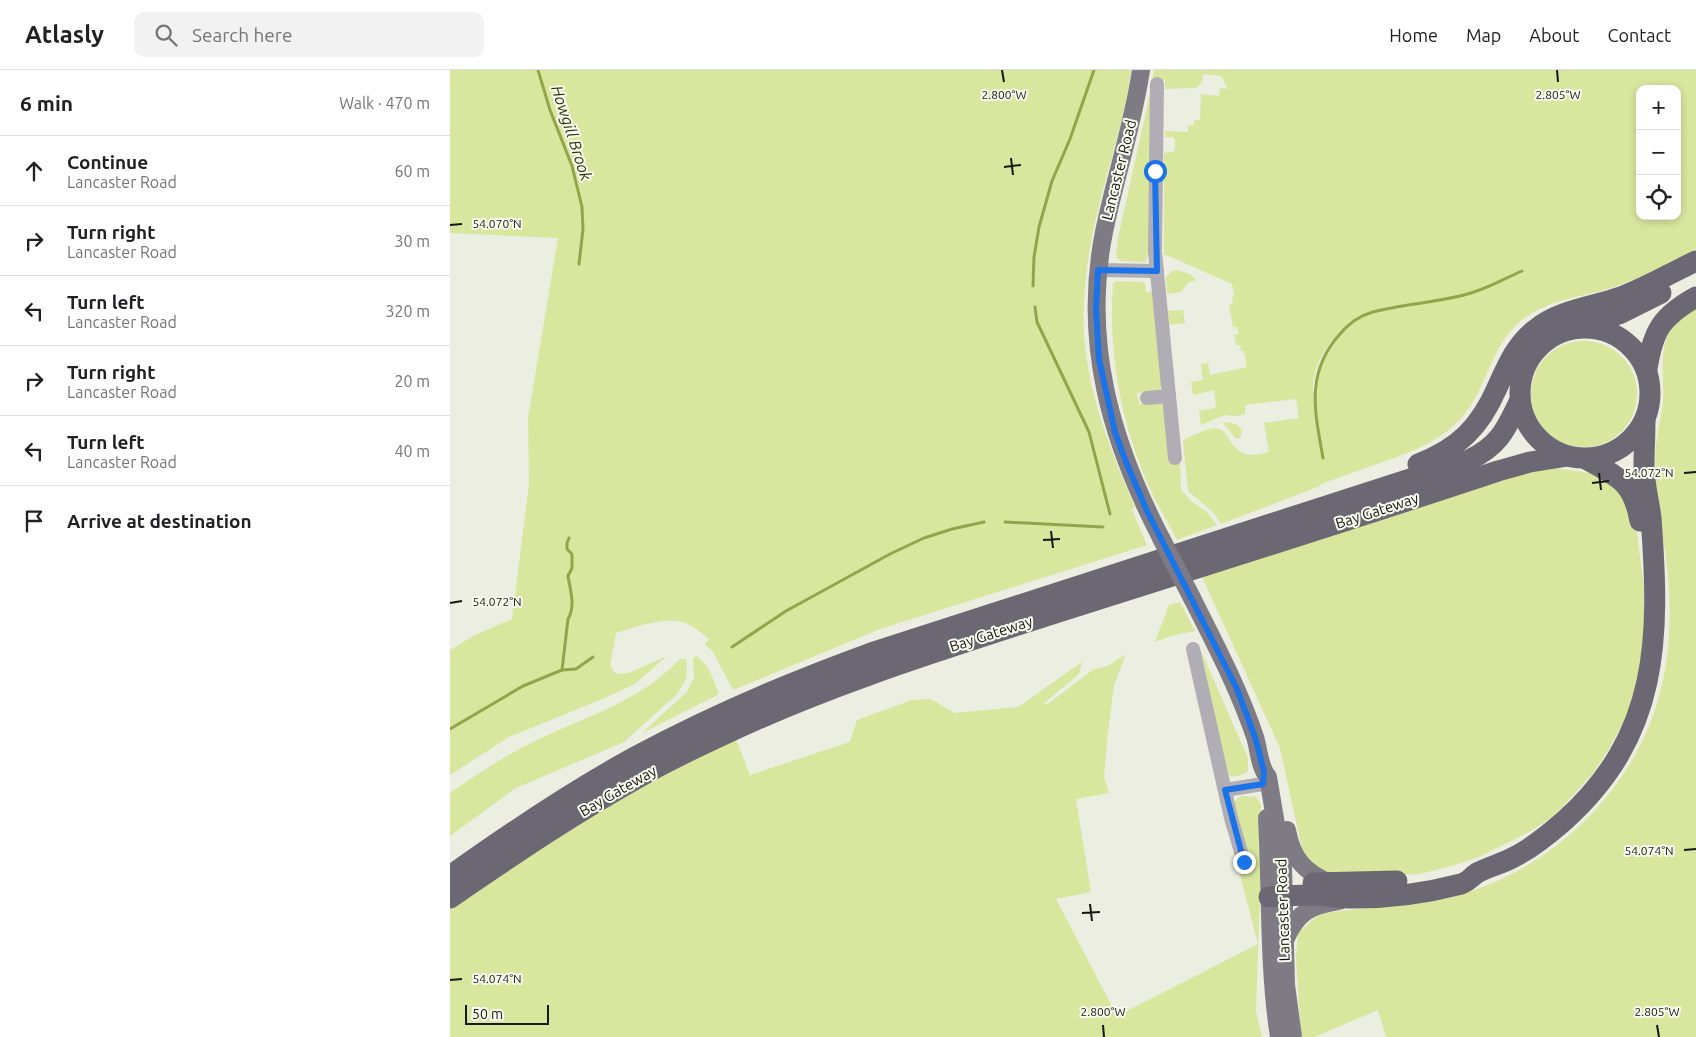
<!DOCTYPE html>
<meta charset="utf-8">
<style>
:root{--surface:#fff;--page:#f2f2f2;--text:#202124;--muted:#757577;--line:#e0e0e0}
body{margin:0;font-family:Ubuntu,sans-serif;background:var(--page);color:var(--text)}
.controls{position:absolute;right:15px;top:15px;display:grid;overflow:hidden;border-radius:10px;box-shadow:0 2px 8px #0003}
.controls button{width:45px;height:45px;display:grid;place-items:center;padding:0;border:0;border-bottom:1px solid var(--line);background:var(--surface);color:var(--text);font:25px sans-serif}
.scale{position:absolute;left:15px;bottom:12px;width:84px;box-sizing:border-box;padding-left:5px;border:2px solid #161713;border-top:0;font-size:14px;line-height:18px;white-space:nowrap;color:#161713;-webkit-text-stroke:4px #f8fbee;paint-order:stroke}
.stop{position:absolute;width:15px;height:15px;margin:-11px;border:4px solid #1a73e8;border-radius:50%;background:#fff}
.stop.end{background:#1a73e8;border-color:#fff;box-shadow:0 1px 5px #0008}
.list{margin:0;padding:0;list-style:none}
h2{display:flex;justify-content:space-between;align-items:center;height:65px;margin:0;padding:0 20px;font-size:21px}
h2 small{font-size:16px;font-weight:400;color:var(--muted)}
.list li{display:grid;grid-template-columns:32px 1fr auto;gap:15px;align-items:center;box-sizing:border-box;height:70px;padding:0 20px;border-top:1px solid var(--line)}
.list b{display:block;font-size:19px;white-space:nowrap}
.list p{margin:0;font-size:16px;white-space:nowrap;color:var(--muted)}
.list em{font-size:16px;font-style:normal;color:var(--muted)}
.icon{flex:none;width:28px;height:28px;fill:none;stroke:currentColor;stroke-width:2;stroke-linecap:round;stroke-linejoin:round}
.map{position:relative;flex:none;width:1246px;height:967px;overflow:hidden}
header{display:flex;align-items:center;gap:30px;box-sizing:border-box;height:70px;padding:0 25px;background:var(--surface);border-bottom:1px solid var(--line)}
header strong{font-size:24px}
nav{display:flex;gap:28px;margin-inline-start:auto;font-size:18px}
.search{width:350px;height:45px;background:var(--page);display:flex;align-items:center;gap:12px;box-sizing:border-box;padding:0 18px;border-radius:10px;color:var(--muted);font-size:19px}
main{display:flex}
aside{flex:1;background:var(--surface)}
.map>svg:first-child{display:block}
.green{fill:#d8e69e;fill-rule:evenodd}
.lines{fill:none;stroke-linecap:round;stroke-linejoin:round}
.stream{stroke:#95a44a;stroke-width:3}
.minor{stroke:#b0aeb4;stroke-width:14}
.major{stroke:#7e7b84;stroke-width:18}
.highway{stroke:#6c6873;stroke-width:21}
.major-bridge{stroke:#7e7b84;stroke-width:18}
.route{stroke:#1a73e8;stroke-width:6}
.ticks{fill:none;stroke:#161713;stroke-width:2}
.labels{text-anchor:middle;stroke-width:4;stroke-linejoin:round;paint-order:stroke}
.street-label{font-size:15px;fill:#161713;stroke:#f8fbee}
.water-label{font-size:16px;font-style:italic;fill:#2d330c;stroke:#f8fbee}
.ticks-label{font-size:12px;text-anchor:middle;fill:#161713;stroke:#f8fbee;stroke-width:4;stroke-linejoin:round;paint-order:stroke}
</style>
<header>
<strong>Atlasly</strong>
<div class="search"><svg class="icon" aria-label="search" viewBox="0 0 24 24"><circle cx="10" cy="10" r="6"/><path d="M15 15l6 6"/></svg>Search here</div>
<nav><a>Home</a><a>Map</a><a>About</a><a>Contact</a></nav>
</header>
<main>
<aside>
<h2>6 min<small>Walk · 470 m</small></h2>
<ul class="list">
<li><svg class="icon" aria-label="ahead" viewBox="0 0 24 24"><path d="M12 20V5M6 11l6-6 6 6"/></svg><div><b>Continue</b><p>Lancaster Road</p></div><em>60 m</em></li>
<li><svg class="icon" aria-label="right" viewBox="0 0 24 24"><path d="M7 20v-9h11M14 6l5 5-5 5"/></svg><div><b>Turn right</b><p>Lancaster Road</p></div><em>30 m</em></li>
<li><svg class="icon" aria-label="left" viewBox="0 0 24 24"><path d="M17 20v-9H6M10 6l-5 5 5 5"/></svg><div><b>Turn left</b><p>Lancaster Road</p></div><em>320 m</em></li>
<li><svg class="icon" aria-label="right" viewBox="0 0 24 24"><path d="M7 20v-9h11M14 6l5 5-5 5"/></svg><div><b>Turn right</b><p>Lancaster Road</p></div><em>20 m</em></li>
<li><svg class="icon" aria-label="left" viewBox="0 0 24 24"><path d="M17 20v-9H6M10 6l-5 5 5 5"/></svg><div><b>Turn left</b><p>Lancaster Road</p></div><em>40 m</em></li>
<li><svg class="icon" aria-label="arrive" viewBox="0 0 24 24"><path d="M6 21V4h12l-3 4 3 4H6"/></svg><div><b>Arrive at destination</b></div></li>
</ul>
</aside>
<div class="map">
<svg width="1246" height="967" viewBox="0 0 1246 967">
<rect width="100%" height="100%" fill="#ebeee1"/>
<!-- green -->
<g class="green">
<path d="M0 0H681C675 48 659 93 648 140 638 180 632 222 634 264 638 324 661 383 685 437L682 440 697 475 430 559 283 620 262 580 255 575 259 569C251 563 243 555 232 552 212 547 185 557 166 563L160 596 166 604 179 603 217 586 185 614 150 630 59 667 0 705V580L25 565 62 549 79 414 78 348 108 168 0 163Z"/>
<path d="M704 0H1246V179C1222 193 1197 205 1170 215 1139 226 1104 228 1077 246 1045 268 1040 305 1021 335 999 369 966 380 930 393 910 400 889 407 869 415L870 416 771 454 764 443 738 421 733 371C738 366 745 365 751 362 782 348 773 377 796 384 803 386 812 384 819 382L814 353 849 348 846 329 795 335V344L788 346 774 345 751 355 749 341 766 338 764 320 743 325 741 312 753 310 751 294 758 293 760 305 797 297 794 281H791L790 275H786L784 265 789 264 787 257H783L779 234 783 233 782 227 784 226 782 214 714 184V83L723 82 725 79V70L723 67H715V61L738 62V55H744V50H750L751 24 769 26 770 18 778 19 771 6 753 4 752 12 746 18 715 19V10H702ZM1190 19H1227V146H1190ZM900 251 879 281 869 298 866 321 863 323C862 293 879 271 900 251Z"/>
<polygon points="700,24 702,24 701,180 698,181 697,188 695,192 670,191 666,186 668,168"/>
<polygon points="727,200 740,204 746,210 738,213 731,222 717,224 716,207 722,201"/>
<path d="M667 211 695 212 696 222H703L713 313 709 320 687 323 689 334 709 331 714 336 720 393 730 392 731 420 742 432 756 441 767 455 727 470C719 454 709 438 702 423 672 358 658 286 663 214Z"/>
<path d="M1246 235V967H936L928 940 864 967H851L846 887 848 863C854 858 861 850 868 846 880 841 895 841 907 839 934 836 962 834 989 829 1083 812 1167 739 1201 651 1221 600 1223 542 1216 488 1213 464 1207 439 1206 415 1205 399 1205 382 1207 367 1209 355 1212 344 1213 332 1214 313 1210 285 1217 267 1222 254 1236 245 1246 235Z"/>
<polygon points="733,240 735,253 719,255 718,241"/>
<circle cx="1134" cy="324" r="53"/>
<polygon points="777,352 788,355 792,361 790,368 786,369 773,353"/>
<polygon points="1098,397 1140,403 1169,419 1185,448 1196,533 1195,562 1187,615 1176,647 1159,679 1143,703 1105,745 1081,761 1029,787 998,797 969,804 933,806 874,803 857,790 852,779 830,678 752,507 1075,401"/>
<polygon points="730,532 745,561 721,566 705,572 719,535"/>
<polygon points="751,581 798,688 798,701 794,704 782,707 779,705 777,699 748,584"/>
<polygon points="676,584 664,615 658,662 654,707 659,723 626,729 641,822 606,829 667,946 808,874 789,801 794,803 800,802 801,791 784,737 785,731 790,726 806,727 811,735 811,797 806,941 812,967 0,967 0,840 38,812 219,699 285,667 300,705 400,672 407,650 462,630 481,629 504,643 568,637 632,592 629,604 593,634 598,634 644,599 658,596"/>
<path d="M247 586C260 596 263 610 269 624L192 663 236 623 244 608 243 588Z"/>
<path d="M230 589H236L237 599 236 609 227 624 174 672 66 718 0 766V723C28 704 54 686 85 671 135 647 191 631 230 589Z"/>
</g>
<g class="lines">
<!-- stream -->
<g class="stream">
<polyline points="88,0 100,40 122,96 132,137 133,159 129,194"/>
<polyline points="583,216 584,187 589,157 602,111 620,69 644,0"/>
<polyline points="585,237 587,252 639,362 660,444"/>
<path d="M873 388C865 342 855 304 889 265 898 254 908 246 923 242 955 233 991 233 1024 222 1040 217 1056 208 1072 201"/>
<polyline points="555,452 653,457"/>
<polyline points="282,577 336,541 440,484 474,468 502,459 534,452"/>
<polyline points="112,600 126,599 143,587"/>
<path d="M0 659 73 616 112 600 118 549C126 536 120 519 118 506L122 498V484L117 479V473L119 468"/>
</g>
<!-- minor -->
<g class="minor">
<polyline points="707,14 705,182 725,388"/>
<polyline points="648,200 707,201"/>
<polyline points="697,328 719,326"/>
<polyline points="743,579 781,748 794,792"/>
<polyline points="775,720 819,713"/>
</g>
<!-- major -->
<g class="major">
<path d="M691 0C683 55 665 108 654 162 632 273 661 371 711 468"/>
<path d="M742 528C765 574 789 619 805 667 809 679 809 697 818 707L833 796 836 915 843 967"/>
<path d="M817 748C821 821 818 895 829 967"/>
<path d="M837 760C842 788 854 802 880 813"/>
<path d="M835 870C848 841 860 836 889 831"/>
</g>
<!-- highway -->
<g class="highway">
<polyline points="1136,256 1169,244 1211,223"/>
<circle cx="1135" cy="323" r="65"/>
<path d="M1197 299C1203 260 1212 246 1246 227"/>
<path d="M1136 389C1168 407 1183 411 1190 451"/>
<path d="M968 394C1008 379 1030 357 1047 318 1057 296 1066 274 1086 259 1109 240 1143 237 1171 227 1197 217 1221 203 1246 191"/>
<path d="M0 806C60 763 121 722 185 687 261 646 341 612 421 583L1019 390C1050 375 1056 359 1070 330"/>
<polyline points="863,813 947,811"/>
<path d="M819 827C833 826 847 825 861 825 875 825 889 828 903 828 939 828 977 823 1011 814 1018 812 1021 807 1027 803 1038 797 1051 794 1062 788 1081 779 1098 765 1114 751 1210 665 1210 568 1201 448 1199 431 1194 414 1194 396 1194 381 1195 366 1195 350"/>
<path d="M0 828C63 785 126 742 193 705 219 690 247 677 275 664 378 615 488 581 596 546 747 498 898 451 1048 401L1080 392 1118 386"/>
</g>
<!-- major-bridge -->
<polyline class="major-bridge" points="711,468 742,528"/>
</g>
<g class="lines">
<!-- route -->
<polyline class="route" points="705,101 707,201 648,200 646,239 649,289 665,362 676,392 697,441 787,619 806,670 814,702 813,714 775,720 794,792"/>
</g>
<!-- ticks -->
<path class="ticks" d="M552 0 554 12M1107 0 1108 12M561 88 563 105M554 97 571 95M0 155 12 154M1149 403 1151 420M1234 403 1246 402M1142 413 1159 411M601 461 603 478M593 470 610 469M0 533 12 531M1234 780 1246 779M640 834 642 851M632 843 650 842M0 910 12 909M653 955 654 967M1207 955 1209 967"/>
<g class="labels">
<!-- street labels -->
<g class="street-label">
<text transform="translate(669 100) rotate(-76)" y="5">Lancaster Road</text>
<text transform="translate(927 441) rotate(-18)" y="5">Bay Gateway</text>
<text transform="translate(541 564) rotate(-18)" y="5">Bay Gateway</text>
<text transform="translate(168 721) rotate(-30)" y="5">Bay Gateway</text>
<text transform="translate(833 840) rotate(-92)" y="5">Lancaster Road</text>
</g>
<!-- water labels -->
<g class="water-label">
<text transform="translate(122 63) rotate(72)" y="6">Howgill Brook</text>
</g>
</g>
<g class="ticks-label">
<text x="554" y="29">2.800°W</text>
<text x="1108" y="29">2.805°W</text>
<text x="47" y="158">54.070°N</text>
<text x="1199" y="407">54.072°N</text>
<text x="47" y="536">54.072°N</text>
<text x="1199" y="785">54.074°N</text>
<text x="47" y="913">54.074°N</text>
<text x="653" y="946">2.800°W</text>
<text x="1207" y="946">2.805°W</text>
</g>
</svg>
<div class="controls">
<button>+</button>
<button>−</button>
<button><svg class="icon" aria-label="locate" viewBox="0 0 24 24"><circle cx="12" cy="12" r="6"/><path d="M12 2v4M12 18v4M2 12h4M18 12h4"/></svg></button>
</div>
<div class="scale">50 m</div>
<div class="stop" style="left:705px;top:101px"></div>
<div class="stop end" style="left:794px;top:792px"></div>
</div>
</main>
